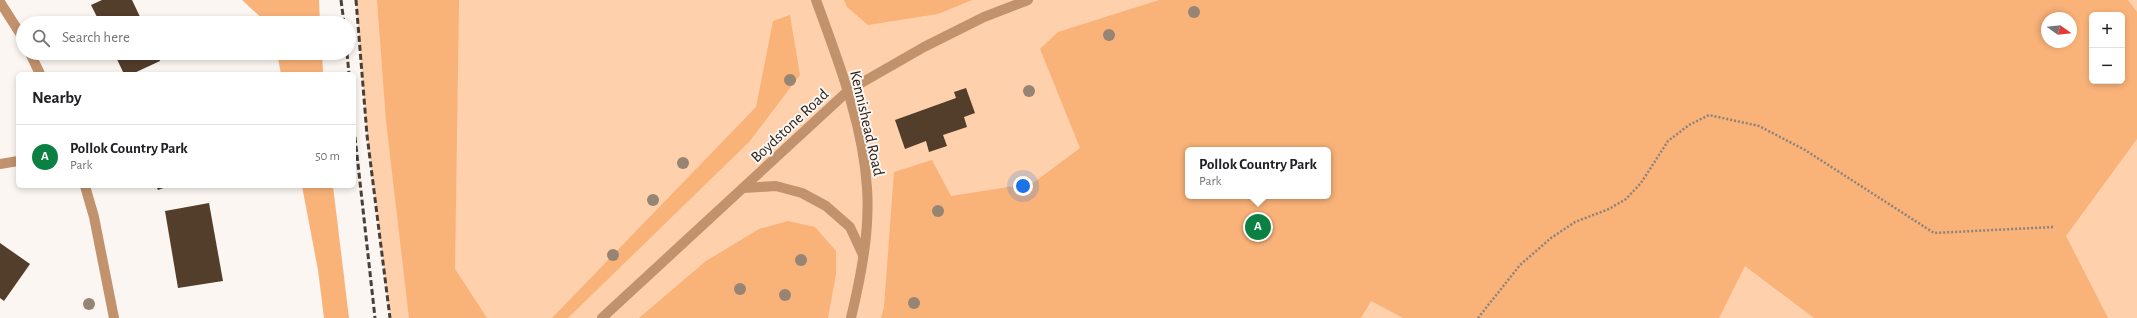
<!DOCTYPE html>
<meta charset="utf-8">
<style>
:root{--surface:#fff;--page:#f6f6f6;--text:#202124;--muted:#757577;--line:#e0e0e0;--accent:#0b8043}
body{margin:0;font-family:"Alegreya Sans",sans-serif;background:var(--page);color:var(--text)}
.controls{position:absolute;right:12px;top:12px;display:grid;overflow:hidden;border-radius:6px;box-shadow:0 2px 6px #0003}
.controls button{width:36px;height:36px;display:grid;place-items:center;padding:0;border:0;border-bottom:1px solid var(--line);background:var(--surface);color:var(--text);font:20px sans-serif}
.compass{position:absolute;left:2041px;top:12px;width:36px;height:36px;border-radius:50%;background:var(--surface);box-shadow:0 2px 6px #0003;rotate:105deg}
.you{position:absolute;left:1023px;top:186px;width:14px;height:14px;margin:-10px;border:3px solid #fff;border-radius:50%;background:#1a73e8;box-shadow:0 0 0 6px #1a73e833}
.badge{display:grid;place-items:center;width:26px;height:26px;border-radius:50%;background:var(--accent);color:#fff;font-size:13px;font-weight:700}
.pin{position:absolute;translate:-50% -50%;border:2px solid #fff;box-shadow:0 1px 4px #0006}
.popup{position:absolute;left:1185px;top:147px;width:146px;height:52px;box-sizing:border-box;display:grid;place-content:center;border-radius:6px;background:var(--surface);filter:drop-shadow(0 1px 3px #0005);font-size:13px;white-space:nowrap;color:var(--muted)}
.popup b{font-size:15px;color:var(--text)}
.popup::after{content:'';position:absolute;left:50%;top:100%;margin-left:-8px;border:8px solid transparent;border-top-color:var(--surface)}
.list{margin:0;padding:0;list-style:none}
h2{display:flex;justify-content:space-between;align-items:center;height:52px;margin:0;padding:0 16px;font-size:17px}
h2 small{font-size:13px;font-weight:400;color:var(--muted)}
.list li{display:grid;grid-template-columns:26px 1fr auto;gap:12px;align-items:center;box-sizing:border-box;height:64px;padding:0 16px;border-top:1px solid var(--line)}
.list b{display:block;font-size:15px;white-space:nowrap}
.list p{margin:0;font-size:13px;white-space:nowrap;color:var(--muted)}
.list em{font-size:13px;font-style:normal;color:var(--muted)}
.icon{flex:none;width:22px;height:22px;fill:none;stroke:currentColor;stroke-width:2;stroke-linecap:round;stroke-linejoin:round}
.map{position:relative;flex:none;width:2137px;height:318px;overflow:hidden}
.search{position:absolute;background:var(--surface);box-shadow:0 2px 6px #0003;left:16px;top:16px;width:340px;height:44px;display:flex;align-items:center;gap:10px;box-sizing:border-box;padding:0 14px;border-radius:22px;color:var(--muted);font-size:15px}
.panel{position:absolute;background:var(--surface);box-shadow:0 2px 6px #0003;left:16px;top:72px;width:340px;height:116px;border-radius:6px}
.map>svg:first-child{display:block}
.green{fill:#ffd0ac;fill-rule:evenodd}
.forest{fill:#f9b278;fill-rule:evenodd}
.building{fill:#533d2b}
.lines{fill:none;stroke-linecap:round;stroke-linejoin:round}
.path{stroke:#8a837d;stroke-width:2.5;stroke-dasharray:2 2;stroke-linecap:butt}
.minor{stroke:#c1926c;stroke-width:10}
.rail{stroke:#493f39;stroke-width:3;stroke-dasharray:6 3;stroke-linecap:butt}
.tree{fill:#968474}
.labels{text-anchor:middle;stroke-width:4;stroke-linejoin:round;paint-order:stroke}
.street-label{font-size:16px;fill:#2b211a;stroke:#fbf6f1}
</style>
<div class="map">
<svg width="2137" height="318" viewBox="0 0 2137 318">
<rect width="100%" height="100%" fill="#fbf6f1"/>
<!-- green -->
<path class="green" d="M356 0H2137V318H390L367 135ZM2092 15H2122V81H2092ZM2047 18H2071V42H2047ZM1188 150H1328V196H1188Z"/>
<!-- forest -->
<g class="forest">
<polygon points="242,0 319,0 320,23 267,23"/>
<polygon points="377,0 459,0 455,269 487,318 409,318 386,121"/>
<polygon points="844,0 972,0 938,14 868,25 847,7"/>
<path d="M1159 0H2128L2137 12V139L2066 236 2108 318H1814L1745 266 1719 318H1403L1371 301 1361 318H881L884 307 894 172 932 160 951 196 1033 183 1080 148 1040 49 1058 32ZM2092 15H2122V81H2092ZM2047 18H2071V42H2047ZM1188 150H1328V196H1188Z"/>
<polygon points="790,15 800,75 749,142 568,318 552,318 756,107 773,21"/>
<polygon points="277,53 322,53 323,74 281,74"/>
<polygon points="302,186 333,186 349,318 324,318 318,270"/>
<polygon points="788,221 815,227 836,251 836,274 828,318 639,318 706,261 759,229"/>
</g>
<!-- building -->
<g class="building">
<polygon points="102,0 132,0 143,23 100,23 91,5"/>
<polygon points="114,53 157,53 160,61 132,74 124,74"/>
<polygon points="966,88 975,113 964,117 967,127 943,135 947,146 929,152 926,141 905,149 895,120 956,98 954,92"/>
<polygon points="156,186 169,186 158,190"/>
<polygon points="209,203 223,281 178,288 165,211"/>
<polygon points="0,243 30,264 4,301 0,298"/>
</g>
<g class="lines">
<!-- path -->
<polyline class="path" points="1478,318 1520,265 1551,238 1575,222 1609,209 1626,199 1641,183 1668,141 1689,125 1709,115 1759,126 1805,150 1934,233 2053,227"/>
<!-- minor -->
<g class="minor">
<path d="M816 0C838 61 863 123 867 188 870 231 861 276 851 318"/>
<polyline points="0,2 23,38"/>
<polyline points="30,53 40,74"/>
<polyline points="0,164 18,161"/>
<polyline points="85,186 94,217 114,318"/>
<polyline points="744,188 776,186 802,193 826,206 850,227 863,255"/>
<polyline points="602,318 849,90 924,47 984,17 1028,0"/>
</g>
<!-- rail -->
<g class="rail">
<polyline points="341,0 344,23"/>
<polyline points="356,0 367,135 390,318"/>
<polyline points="347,53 349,74"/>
<polyline points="354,128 375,318"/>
</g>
</g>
<!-- trees -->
<g class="tree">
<circle cx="1194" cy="12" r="6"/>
<circle cx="1109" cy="35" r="6"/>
<circle cx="790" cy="80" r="6"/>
<circle cx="1029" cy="91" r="6"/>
<circle cx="683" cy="163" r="6"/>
<circle cx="653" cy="200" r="6"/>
<circle cx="938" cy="211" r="6"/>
<circle cx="613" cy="255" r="6"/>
<circle cx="801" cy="260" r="6"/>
<circle cx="740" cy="289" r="6"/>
<circle cx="785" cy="295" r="6"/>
<circle cx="914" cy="303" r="6"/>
<circle cx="89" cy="304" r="6"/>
</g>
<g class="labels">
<!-- street labels -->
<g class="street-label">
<text transform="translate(868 123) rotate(77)" y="6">Kennishead Road</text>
<text transform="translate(789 125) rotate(-43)" y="6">Boydstone Road</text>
</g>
</g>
</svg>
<div class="controls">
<button>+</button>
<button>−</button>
</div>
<svg class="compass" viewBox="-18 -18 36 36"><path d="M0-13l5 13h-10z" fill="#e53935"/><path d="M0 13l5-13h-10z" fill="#757577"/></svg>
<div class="you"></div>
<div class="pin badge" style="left:1258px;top:227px">A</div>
<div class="popup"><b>Pollok Country Park</b>Park</div>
<div class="search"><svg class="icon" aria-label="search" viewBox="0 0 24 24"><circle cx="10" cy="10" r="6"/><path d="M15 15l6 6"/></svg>Search here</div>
<section class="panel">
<h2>Nearby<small></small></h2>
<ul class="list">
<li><span class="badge">A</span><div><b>Pollok Country Park</b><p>Park</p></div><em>50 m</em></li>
</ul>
</section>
</div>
